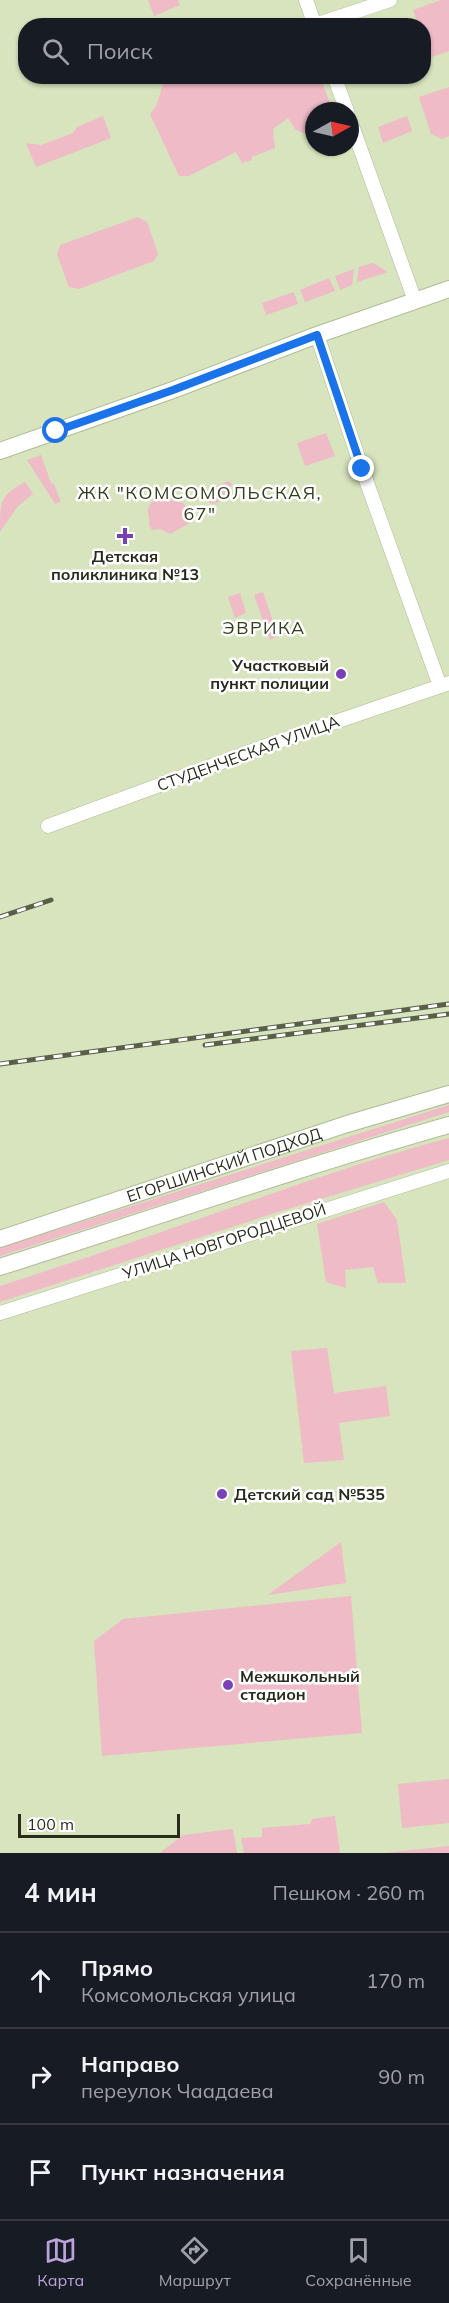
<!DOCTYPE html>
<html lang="ru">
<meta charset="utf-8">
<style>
:root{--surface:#171b24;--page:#242831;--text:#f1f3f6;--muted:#9ea1a6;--line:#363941;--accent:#bba3da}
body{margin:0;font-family:Mulish,sans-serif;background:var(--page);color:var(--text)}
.compass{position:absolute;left:305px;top:102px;width:54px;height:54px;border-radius:50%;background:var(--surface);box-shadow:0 2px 4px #0004;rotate:82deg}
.scale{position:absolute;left:18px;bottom:15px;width:162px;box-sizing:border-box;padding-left:6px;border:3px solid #272c1d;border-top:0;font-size:16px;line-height:21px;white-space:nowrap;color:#272c1d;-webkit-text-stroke:4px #fff;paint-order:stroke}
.stop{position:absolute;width:18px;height:18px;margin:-14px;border:4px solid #1a73e8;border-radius:50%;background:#fff}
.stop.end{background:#1a73e8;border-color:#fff;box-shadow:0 2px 6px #0008}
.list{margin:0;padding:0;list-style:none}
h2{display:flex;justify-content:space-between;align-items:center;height:78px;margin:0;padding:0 24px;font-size:26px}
h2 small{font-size:20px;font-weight:400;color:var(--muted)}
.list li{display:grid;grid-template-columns:39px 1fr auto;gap:18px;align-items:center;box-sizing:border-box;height:96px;padding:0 24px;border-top:2px solid var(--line)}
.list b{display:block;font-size:22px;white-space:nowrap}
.list p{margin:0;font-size:20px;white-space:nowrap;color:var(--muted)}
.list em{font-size:20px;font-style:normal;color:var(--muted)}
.icon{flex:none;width:33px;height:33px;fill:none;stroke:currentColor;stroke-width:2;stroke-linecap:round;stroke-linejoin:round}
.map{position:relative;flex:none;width:449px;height:1853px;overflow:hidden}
.search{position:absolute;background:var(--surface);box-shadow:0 2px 4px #0004;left:18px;right:18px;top:18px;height:66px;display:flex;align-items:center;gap:15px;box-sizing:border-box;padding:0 21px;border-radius:24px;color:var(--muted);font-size:22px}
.sheet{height:366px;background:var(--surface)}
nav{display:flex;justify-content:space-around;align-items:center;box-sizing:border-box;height:84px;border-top:2px solid var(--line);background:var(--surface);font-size:16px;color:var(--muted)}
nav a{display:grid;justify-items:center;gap:3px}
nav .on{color:var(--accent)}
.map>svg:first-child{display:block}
.green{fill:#eebbc7}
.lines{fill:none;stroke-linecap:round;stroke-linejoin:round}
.minor-casing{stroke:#afbc97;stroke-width:15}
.major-casing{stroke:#afbc97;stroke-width:18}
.minor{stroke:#fff;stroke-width:14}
.major{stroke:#fff;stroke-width:16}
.rail-casing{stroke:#59604a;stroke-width:5}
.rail{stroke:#fff;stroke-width:3;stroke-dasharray:9;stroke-linecap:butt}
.route{stroke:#1a73e8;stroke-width:8}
.poi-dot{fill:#7a41b7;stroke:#fff;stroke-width:2}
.labels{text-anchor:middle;stroke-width:5;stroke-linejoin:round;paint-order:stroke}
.poi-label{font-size:16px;font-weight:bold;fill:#272c1d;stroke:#fff;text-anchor:start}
.street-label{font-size:16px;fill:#272c1d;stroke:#fff}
.neighbourhood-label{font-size:18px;letter-spacing:1.5px;fill:#353f1e;stroke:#fff}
</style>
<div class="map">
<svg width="449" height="1853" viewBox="0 0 449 1853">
<rect width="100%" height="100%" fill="#d7e4bd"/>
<!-- green -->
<g class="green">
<polygon points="148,0 178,0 180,5 154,16"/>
<polygon points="441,0 449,0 449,51 429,58 424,42 424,26 418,25 413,10"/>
<path d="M174 76 320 77 333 111H314V128L304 133 296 130 288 118 273 129 275 148 251 157 252 160 242 163 236 152 189 176H179L150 114C153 110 157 105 158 101 164 87 157 85 174 76Z"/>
<polygon points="449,87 449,136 442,139 431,134 419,97"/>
<polygon points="103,116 111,138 36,167 26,143 41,145 73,133 77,127"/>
<polygon points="407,116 412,131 383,143 378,127"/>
<polygon points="138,217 147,222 158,254 154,261 79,289 69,287 57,254 60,245"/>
<polygon points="373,263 388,272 357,282 359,267"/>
<polygon points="354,269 352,285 340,290 335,276"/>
<polygon points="329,278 335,291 305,302 300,290"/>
<polygon points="294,292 298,304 266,315 262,303"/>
<polygon points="326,433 335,456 305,466 297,443"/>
<polygon points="41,455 51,483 54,484 61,502 55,504 27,460"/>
<polygon points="229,481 232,484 226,499 213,504 206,501 204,491"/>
<path d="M25 482 33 494 18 506 0 532C0 500 0 496 25 482Z"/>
<path d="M178 496V500L188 507 196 517 195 520 170 534 160 529 152 530 149 525C151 518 147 517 148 510 150 496 168 496 178 496Z"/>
<polygon points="263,592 278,636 270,640 254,595"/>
<polygon points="240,593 246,613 235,618 228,597"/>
<polygon points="449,1105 449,1112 0,1256 0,1248"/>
<path d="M449 1138V1160L275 1213 0 1302V1286C46 1271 92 1256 138 1240 242 1205 343 1166 449 1138Z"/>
<polygon points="384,1202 397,1220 406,1283 378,1283 373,1267 345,1270 346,1288 326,1282 317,1224"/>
<polygon points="327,1348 334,1393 386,1386 390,1416 339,1423 344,1460 304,1463 291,1351"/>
<polygon points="341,1542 346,1583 269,1595 269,1594"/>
<polygon points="351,1596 362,1733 102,1756 94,1641 123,1619"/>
<polygon points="449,1779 449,1823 402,1828 398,1784"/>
<polygon points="335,1816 340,1853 244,1853 241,1838 262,1837 262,1828 310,1824 312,1819"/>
<polygon points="233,1829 237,1853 160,1853 183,1835"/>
<polygon points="449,1846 449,1853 384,1853"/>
</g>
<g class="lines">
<defs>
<g id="minor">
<polyline points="306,0 315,26"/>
<polyline points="315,25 390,0"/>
<polyline points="334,76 347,111"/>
<polyline points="350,120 415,301"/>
<polyline points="317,335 362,469 440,686"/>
<polyline points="48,826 271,744 449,683"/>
<polyline points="0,1313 449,1171"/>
</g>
<g id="major">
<polyline points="0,451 173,390 317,335 449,289"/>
<path id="s1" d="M0 1239 347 1124 449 1094"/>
<path d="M0 1267C150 1219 298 1168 449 1125"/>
</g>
</defs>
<!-- minor casing -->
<use href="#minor" class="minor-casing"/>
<!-- major casing -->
<use href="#major" class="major-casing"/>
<!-- minor -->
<use href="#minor" class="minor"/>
<!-- major -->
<use href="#major" class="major"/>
<defs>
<g id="rail">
<polyline points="0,917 51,900"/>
<polyline points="205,1045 449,1014"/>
<polyline points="0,1064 449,1004"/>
</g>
</defs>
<!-- rail casing -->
<use href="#rail" class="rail-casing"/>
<!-- rail -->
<use href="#rail" class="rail"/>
</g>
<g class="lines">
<!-- route -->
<polyline class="route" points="56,431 173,390 317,335 362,469"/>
</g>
<!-- markers -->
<g class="poi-dot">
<path d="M122 527h6v6h6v6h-6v6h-6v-6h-6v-6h6z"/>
<circle cx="341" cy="674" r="6"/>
<circle cx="222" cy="1494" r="6"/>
<circle cx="228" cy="1685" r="6"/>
</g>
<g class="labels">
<!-- poi labels -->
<g class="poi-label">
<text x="125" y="562" text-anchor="middle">Детская<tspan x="125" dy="18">поликлиника №13</tspan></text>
<text x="329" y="671" text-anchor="end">Участковый<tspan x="329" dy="18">пункт полиции</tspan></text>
<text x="234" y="1500">Детский сад №535</text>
<text x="240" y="1682">Межшкольный<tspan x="240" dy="18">стадион</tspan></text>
</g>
<!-- street labels -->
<g class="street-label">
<text transform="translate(248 753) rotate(-20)" y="6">СТУДЕНЧЕСКАЯ УЛИЦА</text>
<text dy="6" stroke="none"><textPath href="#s1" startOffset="236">ЕГОРШИНСКИЙ ПОДХОД</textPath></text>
<text transform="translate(224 1241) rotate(-18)" y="6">УЛИЦА НОВГОРОДЦЕВОЙ</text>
</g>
<!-- neighbourhood labels -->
<g class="neighbourhood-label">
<text x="200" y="499">ЖК "КОМСОМОЛЬСКАЯ,<tspan x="200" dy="21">67"</tspan></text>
<text x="264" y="634">ЭВРИКА</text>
</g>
</g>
</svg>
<svg class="compass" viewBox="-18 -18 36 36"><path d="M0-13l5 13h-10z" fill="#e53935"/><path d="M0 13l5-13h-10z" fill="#9ea1a6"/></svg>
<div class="scale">100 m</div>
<div class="stop" style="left:56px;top:431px"></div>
<div class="stop end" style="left:362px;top:469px"></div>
<div class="search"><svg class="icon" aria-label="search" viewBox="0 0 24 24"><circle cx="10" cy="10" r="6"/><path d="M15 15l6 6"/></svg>Поиск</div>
</div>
<section class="sheet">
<h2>4 мин<small>Пешком · 260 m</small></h2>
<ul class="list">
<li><svg class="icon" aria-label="ahead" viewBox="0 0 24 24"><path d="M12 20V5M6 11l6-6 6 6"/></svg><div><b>Прямо</b><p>Комсомольская улица</p></div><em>170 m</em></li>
<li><svg class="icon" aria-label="right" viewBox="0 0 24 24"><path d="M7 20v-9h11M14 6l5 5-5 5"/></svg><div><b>Направо</b><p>переулок Чаадаева</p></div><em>90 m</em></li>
<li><svg class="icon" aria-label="arrive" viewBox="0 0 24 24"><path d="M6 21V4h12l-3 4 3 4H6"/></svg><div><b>Пункт назначения</b></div></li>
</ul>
</section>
<nav>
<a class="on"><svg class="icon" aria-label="map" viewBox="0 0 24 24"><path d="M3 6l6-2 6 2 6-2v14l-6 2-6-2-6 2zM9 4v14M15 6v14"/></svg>Карта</a>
<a><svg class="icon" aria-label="directions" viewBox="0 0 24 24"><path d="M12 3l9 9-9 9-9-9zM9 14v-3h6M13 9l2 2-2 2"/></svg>Маршрут</a>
<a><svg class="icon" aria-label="saved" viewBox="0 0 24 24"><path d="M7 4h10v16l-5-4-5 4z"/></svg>Сохранённые</a>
</nav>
